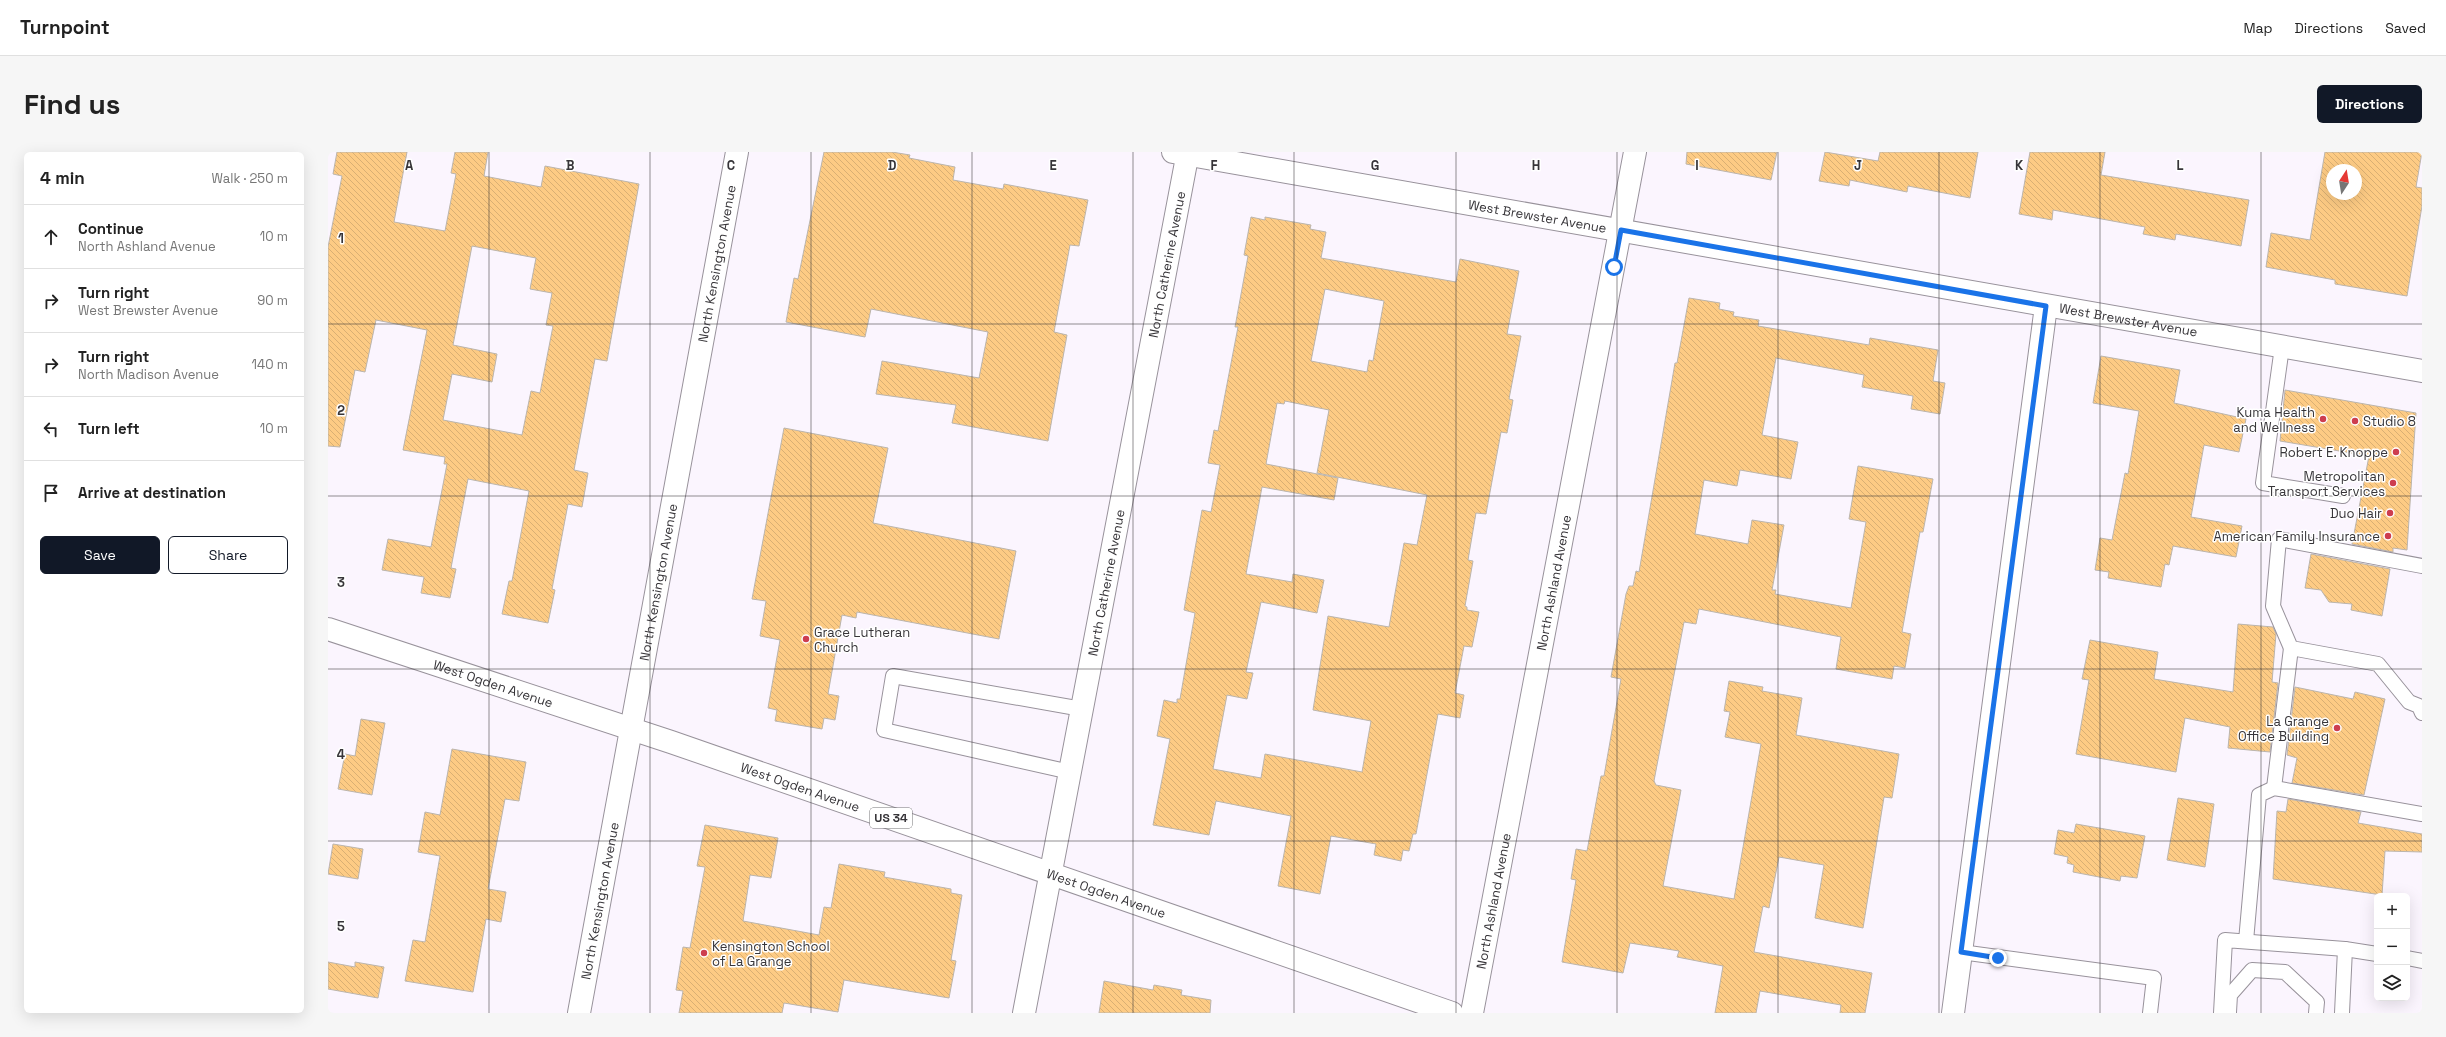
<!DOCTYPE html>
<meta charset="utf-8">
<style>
:root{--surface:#fff;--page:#f6f6f6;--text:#222;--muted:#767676;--line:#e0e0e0;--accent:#111827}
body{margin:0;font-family:"Space Grotesk",sans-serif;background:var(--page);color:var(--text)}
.controls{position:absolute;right:12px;bottom:12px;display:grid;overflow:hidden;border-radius:6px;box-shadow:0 4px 16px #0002}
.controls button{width:36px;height:36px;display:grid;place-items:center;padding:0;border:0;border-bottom:1px solid var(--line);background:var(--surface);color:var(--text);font:20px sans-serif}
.compass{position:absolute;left:1998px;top:12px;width:36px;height:36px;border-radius:50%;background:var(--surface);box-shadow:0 4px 16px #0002;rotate:12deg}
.stop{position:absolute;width:12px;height:12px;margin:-9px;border:3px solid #1a73e8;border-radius:50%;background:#fff}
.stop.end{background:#1a73e8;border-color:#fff;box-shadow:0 1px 4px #0008}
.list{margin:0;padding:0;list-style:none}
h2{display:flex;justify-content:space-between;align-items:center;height:52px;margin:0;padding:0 16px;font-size:17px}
h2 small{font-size:13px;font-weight:400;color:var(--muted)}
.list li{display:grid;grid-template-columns:26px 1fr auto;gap:12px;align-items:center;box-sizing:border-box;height:64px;padding:0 16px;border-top:1px solid var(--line)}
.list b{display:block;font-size:15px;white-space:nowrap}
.list p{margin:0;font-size:13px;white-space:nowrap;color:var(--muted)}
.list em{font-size:13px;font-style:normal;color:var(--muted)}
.actions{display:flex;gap:8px;padding:12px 16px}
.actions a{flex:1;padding:9px 0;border:1px solid var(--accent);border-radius:6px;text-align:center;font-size:14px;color:var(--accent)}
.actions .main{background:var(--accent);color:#fff}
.icon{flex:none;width:22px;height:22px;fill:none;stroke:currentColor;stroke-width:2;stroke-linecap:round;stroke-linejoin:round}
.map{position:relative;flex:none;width:2094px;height:861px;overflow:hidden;border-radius:6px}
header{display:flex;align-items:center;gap:24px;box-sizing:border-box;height:56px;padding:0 20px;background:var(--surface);border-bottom:1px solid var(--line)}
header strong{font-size:19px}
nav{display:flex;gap:22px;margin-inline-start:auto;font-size:14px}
.intro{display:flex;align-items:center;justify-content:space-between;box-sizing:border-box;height:96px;padding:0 24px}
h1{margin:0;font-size:28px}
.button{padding:10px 18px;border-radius:6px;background:var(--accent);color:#fff;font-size:14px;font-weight:700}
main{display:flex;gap:24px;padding:0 24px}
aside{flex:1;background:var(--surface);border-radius:6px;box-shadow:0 4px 16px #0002}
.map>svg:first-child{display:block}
.building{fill:url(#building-back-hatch);stroke:#bbb5ad;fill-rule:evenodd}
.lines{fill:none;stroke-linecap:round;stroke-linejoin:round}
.lane-casing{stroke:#98929b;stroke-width:16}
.street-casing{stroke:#98929b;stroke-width:24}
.primary-casing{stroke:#98929b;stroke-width:24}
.lane{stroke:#fff;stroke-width:14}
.street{stroke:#fff;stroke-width:22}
.primary{stroke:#fff;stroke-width:22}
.route{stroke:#1a73e8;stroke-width:5}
.grid{fill:none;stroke:#373539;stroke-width:1;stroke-opacity:0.55}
.poi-dot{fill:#cd3d4f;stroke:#fff;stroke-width:1.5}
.labels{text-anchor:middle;stroke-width:3;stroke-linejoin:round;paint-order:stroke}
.shield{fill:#fff;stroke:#737274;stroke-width:1}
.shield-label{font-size:12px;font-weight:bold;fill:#373539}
.street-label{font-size:13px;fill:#373539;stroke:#fff}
.poi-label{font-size:13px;fill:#373539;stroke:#fff;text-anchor:end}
.grid-label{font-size:13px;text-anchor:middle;font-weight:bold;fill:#373539;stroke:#fff;stroke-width:3;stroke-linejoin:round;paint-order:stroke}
</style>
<header>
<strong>Turnpoint</strong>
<nav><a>Map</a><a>Directions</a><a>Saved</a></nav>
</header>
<div class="intro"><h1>Find us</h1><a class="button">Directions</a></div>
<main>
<aside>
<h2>4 min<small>Walk · 250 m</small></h2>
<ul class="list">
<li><svg class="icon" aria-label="ahead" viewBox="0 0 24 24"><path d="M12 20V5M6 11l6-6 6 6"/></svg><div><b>Continue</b><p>North Ashland Avenue</p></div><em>10 m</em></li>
<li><svg class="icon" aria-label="right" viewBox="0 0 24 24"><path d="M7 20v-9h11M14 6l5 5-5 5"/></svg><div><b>Turn right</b><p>West Brewster Avenue</p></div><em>90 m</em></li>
<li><svg class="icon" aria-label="right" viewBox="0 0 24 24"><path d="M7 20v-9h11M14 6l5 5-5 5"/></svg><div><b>Turn right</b><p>North Madison Avenue</p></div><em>140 m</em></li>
<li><svg class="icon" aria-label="left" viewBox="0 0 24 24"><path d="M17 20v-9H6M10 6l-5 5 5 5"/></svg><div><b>Turn left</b></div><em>10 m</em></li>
<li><svg class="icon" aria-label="arrive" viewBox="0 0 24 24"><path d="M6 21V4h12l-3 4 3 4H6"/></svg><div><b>Arrive at destination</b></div></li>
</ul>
<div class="actions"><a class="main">Save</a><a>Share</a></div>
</aside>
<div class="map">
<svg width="2094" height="861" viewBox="0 0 2094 861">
<defs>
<pattern id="building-back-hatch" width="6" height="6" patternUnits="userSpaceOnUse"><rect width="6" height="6" fill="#fdcb84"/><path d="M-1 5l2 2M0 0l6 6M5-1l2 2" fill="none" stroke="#d9af73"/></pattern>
</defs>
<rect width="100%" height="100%" fill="#fbf5fe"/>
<!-- building -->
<g class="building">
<path d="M9 0H79L66 70 117 79 128 22 123 21 127 0H160L156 24 213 35 217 14 311 32 279 209 267 207 246 318 260 321 254 355 240 352 224 437 227 438 220 471 174 462 181 429H184L201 339 140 327 123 416 128 417 122 446 93 441 96 425 54 418 60 387 103 395 119 312H116L117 305 75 298 99 178 48 168 37 220 27 218 12 295 0 294V95L14 24 5 22ZM144 94 208 106 202 137 224 141 218 173 225 174 212 241 203 239 194 283 115 268 124 222 164 230 169 202 125 193Z"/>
<polygon points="496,0 564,0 582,3 581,6 627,15 625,28 675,37 676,32 760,48 751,94 742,93 726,180 739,183 720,289 624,271 628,253 548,242 554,209 651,226 660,180 543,157 537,185 458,170 466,126 470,127"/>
<polygon points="1359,0 1449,0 1443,28 1358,12"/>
<polygon points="1497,0 1550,9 1552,0 1650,0 1642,46 1580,34 1579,40 1522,28 1521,34 1491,29"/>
<polygon points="1702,0 1777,0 1773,23 1921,48 1913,94 1848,82 1847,88 1815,82 1817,75 1725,58 1724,68 1691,62"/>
<path d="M1997 0H2094L2088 35 2094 36V54L2079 144 2007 132V128L1938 115 1943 81 1982 88ZM2004 18H2028V42H2004Z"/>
<path d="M923 65 937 68V65L983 73 982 77 998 80 993 106 1128 130 1132 107 1191 119 1179 182 1193 184 1181 247 1185 248 1179 281 1173 280 1158 362 1148 361 1140 408 1145 409 1137 454 1139 455V458L1151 460 1144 495 1136 494 1127 541 1136 543 1132 566 1110 562 1088 682H1085L1081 699 1075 698 1073 709 1046 703 1048 692 1003 684 992 742 950 734 963 664 888 649 881 683 825 673 842 587 829 584 836 548 849 551V547H852L867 461 856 458 874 358 883 360 892 313 880 311 886 278 890 279 910 175H907L920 104 916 103ZM997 137 1056 149 1045 209 1041 208 1039 220 983 209ZM957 249 1001 258 989 321 1099 343 1089 393 1076 391 1061 475 1000 464 985 558 1043 569 1034 620 937 602 933 626 885 617 899 543 919 547 925 521 918 520 933 450 989 461 996 428 965 422 964 430 918 422 934 335 1006 348 1010 326 938 312 949 251 956 252Z"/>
<polygon points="1361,146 1392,151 1391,157 1406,160 1405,164 1431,168 1430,174 1541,193 1542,186 1610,198 1605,229 1617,231 1612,262 1583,257 1585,244 1534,235 1536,223 1448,206 1434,283 1470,290 1463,327 1412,318 1409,334 1376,328 1367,382 1420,392 1424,368 1456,373 1444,438 1448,438 1447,442 1523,456 1538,370 1521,367 1530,314 1605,327 1595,380 1592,380 1574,480 1583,482 1577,516 1566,514 1564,527 1508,517 1513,485 1371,457 1368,472 1356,470 1326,629 1328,633 1353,638 1335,734 1406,747 1433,592 1397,585 1402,560 1396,559 1401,529 1435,535 1434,539 1474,546 1468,583 1571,602 1564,646 1556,645 1535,776 1487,766 1496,713 1451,705 1441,756 1435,754 1426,800 1544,821 1537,861 1512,861 1513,853 1432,839 1428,861 1387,861 1395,814 1349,805 1351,799 1302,791 1295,821 1234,810 1248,728 1243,727 1248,697 1259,699 1273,624 1276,624 1293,527 1283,525 1298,442 1301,434 1305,434 1308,419 1311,420 1347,211 1349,211"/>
<polygon points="1773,204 1852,218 1846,251 1918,267 1911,300 1876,293 1863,365 1914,374 1908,405 1845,394 1841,413 1837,412 1833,435 1780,426 1781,420 1767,418 1772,386 1784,388 1797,321 1800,322 1811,259 1765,251"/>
<polygon points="1957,238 2088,261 2079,398 2065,396 2065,400 2024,392 2041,304 1952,289"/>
<polygon points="456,276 560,296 545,371 688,399 671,487 529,460 528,466 514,463 500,542 511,544 507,568 496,566 494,577 447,569 449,558 440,556 452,488 432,484 438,449 424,447"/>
<polygon points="1983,402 2062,417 2054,464 2023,458 2024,452 2001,450 1993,438 1977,436"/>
<polygon points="1910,472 1945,475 1948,482 1944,530 1950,531 1942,600 1900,596 1902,575 1857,566 1848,620 1748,602 1761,528 1754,527 1762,488 1830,500 1826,527 1905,540"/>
<polygon points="1967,535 2025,547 2027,540 2057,547 2036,643 1964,631 1969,606 1959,603"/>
<polygon points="33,567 57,571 44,643 10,637 17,602 27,604"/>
<polygon points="124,597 198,610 191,649 177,647 160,737 178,740 173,770 158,767 145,840 77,829 85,788 97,790 112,704 90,700 97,660 112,663"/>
<polygon points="1850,646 1886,652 1877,715 1839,708"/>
<polygon points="1960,647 2033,660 2030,671 2094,682 2094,700 2057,699 2054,743 1945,727 1949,659 1958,660"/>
<polygon points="1748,672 1817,684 1809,726 1793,724 1792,729 1745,720 1746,713 1739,711 1740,705 1726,702 1730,678 1746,681"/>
<polygon points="377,673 450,686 443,726 422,723 415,769 491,783 496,755 503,756 511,712 557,720 556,725 623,737 623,741 634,743 623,808 628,809 621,846 516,828 510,860 456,851 454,861 351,861 355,839 348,838 355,795 362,796 377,715 369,714"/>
<polygon points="5,692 35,697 30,727 0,722"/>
<polygon points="0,810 27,815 27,810 56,815 50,846 0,837"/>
<polygon points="776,829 825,838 826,833 854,838 853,843 883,848 882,861 771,861"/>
</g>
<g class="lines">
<defs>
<g id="lane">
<polyline points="1954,195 1935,331 2015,344"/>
<polyline points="2094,414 1951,387 1945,454 1963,496 2050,512 2081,550 2091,554 2094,561"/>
<polyline points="742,620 556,578 565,524 754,557"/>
<polyline points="1946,636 1963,496"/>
<polyline points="1918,789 1931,643 1946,636 2094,662"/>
<polyline points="1633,800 1826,826 1822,861"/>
<polyline points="2079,806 2094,809"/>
<polyline points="1901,860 1902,843 1924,818 1957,820 1989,850 1988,861"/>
<polyline points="1893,861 1897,788 2017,797 2049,802"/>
<polyline points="2014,861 2017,797"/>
</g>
<g id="street">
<path id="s1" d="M845 0 2094 219"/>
<path id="s2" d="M251 861 409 0"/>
<path id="s3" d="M696 861 860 0"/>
<path id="s4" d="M1144 861 1307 0"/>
<polyline points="1625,861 1718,154"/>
</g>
<g id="primary">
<path id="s5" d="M0 477 343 590 1124 861"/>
</g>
</defs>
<!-- lane casing -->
<use href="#lane" class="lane-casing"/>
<!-- street casing -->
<use href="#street" class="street-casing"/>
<!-- primary casing -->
<use href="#primary" class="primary-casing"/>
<!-- lane -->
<use href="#lane" class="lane"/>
<!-- street -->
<use href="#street" class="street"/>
<!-- primary -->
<use href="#primary" class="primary"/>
</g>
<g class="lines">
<!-- route -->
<polyline class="route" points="1286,115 1293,78 1718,154 1633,800 1670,806"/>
</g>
<!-- grid -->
<path class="grid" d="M161 0V861M322 0V861M483 0V861M644 0V861M805 0V861M966 0V861M1128 0V861M1289 0V861M1450 0V861M1611 0V861M1772 0V861M1933 0V861M0 172H2094M0 344H2094M0 517H2094M0 689H2094"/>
<!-- markers -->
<g class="poi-dot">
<circle cx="1995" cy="267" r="4"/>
<circle cx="2027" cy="269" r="4"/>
<circle cx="2068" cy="300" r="4"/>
<circle cx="2065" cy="331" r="4"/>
<circle cx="2062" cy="361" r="4"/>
<circle cx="2060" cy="384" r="4"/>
<circle cx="478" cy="487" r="4"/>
<circle cx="2009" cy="576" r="4"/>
<circle cx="376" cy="801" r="4"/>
</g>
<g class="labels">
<!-- shield labels -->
<rect class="shield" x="542" y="656" width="42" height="20" rx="3"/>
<g class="shield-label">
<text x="563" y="670">US 34</text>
</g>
<!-- street labels -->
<g class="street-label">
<text dy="5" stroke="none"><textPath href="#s1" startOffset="370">West Brewster Avenue</textPath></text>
<text dy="5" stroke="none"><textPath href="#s2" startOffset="762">North Kensington Avenue</textPath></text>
<text dy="5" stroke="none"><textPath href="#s3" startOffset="762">North Catherine Avenue</textPath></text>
<text dy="5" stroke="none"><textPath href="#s1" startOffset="970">West Brewster Avenue</textPath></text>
<text dy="5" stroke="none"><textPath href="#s2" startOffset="438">North Kensington Avenue</textPath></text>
<text dy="5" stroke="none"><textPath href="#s3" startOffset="438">North Catherine Avenue</textPath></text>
<text dy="5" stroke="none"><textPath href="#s4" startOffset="438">North Ashland Avenue</textPath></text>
<text dy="5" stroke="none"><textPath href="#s5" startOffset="174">West Ogden Avenue</textPath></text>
<text dy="5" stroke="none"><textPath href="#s5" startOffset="498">West Ogden Avenue</textPath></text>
<text dy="5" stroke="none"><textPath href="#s5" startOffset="822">West Ogden Avenue</textPath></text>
<text dy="5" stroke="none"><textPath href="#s2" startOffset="114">North Kensington Avenue</textPath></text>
<text dy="5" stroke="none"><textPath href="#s4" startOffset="114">North Ashland Avenue</textPath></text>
</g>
<!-- poi labels -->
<g class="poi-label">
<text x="1987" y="265">Kuma Health<tspan x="1987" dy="15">and Wellness</tspan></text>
<text x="2035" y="274" text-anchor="start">Studio 8</text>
<text x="2060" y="305">Robert E. Knoppe</text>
<text x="2057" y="329">Metropolitan<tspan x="2057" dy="15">Transport Services</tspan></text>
<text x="2054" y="366">Duo Hair</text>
<text x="2052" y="389">American Family Insurance</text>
<text x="486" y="485" text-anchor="start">Grace Lutheran<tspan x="486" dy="15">Church</tspan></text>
<text x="2001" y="574">La Grange<tspan x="2001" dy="15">Office Building</tspan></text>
<text x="384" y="799" text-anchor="start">Kensington School<tspan x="384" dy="15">of La Grange</tspan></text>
</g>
</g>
<g class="grid-label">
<text x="81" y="18">A</text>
<text x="242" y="18">B</text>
<text x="403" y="18">C</text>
<text x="564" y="18">D</text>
<text x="725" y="18">E</text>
<text x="886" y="18">F</text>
<text x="1047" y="18">G</text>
<text x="1208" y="18">H</text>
<text x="1369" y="18">I</text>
<text x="1530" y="18">J</text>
<text x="1691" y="18">K</text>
<text x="1852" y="18">L</text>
<text x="13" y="91">1</text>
<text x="13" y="263">2</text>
<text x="13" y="435">3</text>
<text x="13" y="607">4</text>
<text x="13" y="779">5</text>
</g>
</svg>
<div class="controls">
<button>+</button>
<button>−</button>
<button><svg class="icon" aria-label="layers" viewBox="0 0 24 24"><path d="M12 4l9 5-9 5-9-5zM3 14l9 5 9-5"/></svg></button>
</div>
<svg class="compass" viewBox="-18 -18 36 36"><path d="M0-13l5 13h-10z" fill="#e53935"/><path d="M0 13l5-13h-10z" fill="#767676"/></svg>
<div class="stop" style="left:1286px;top:115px"></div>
<div class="stop end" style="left:1670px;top:806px"></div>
</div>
</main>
